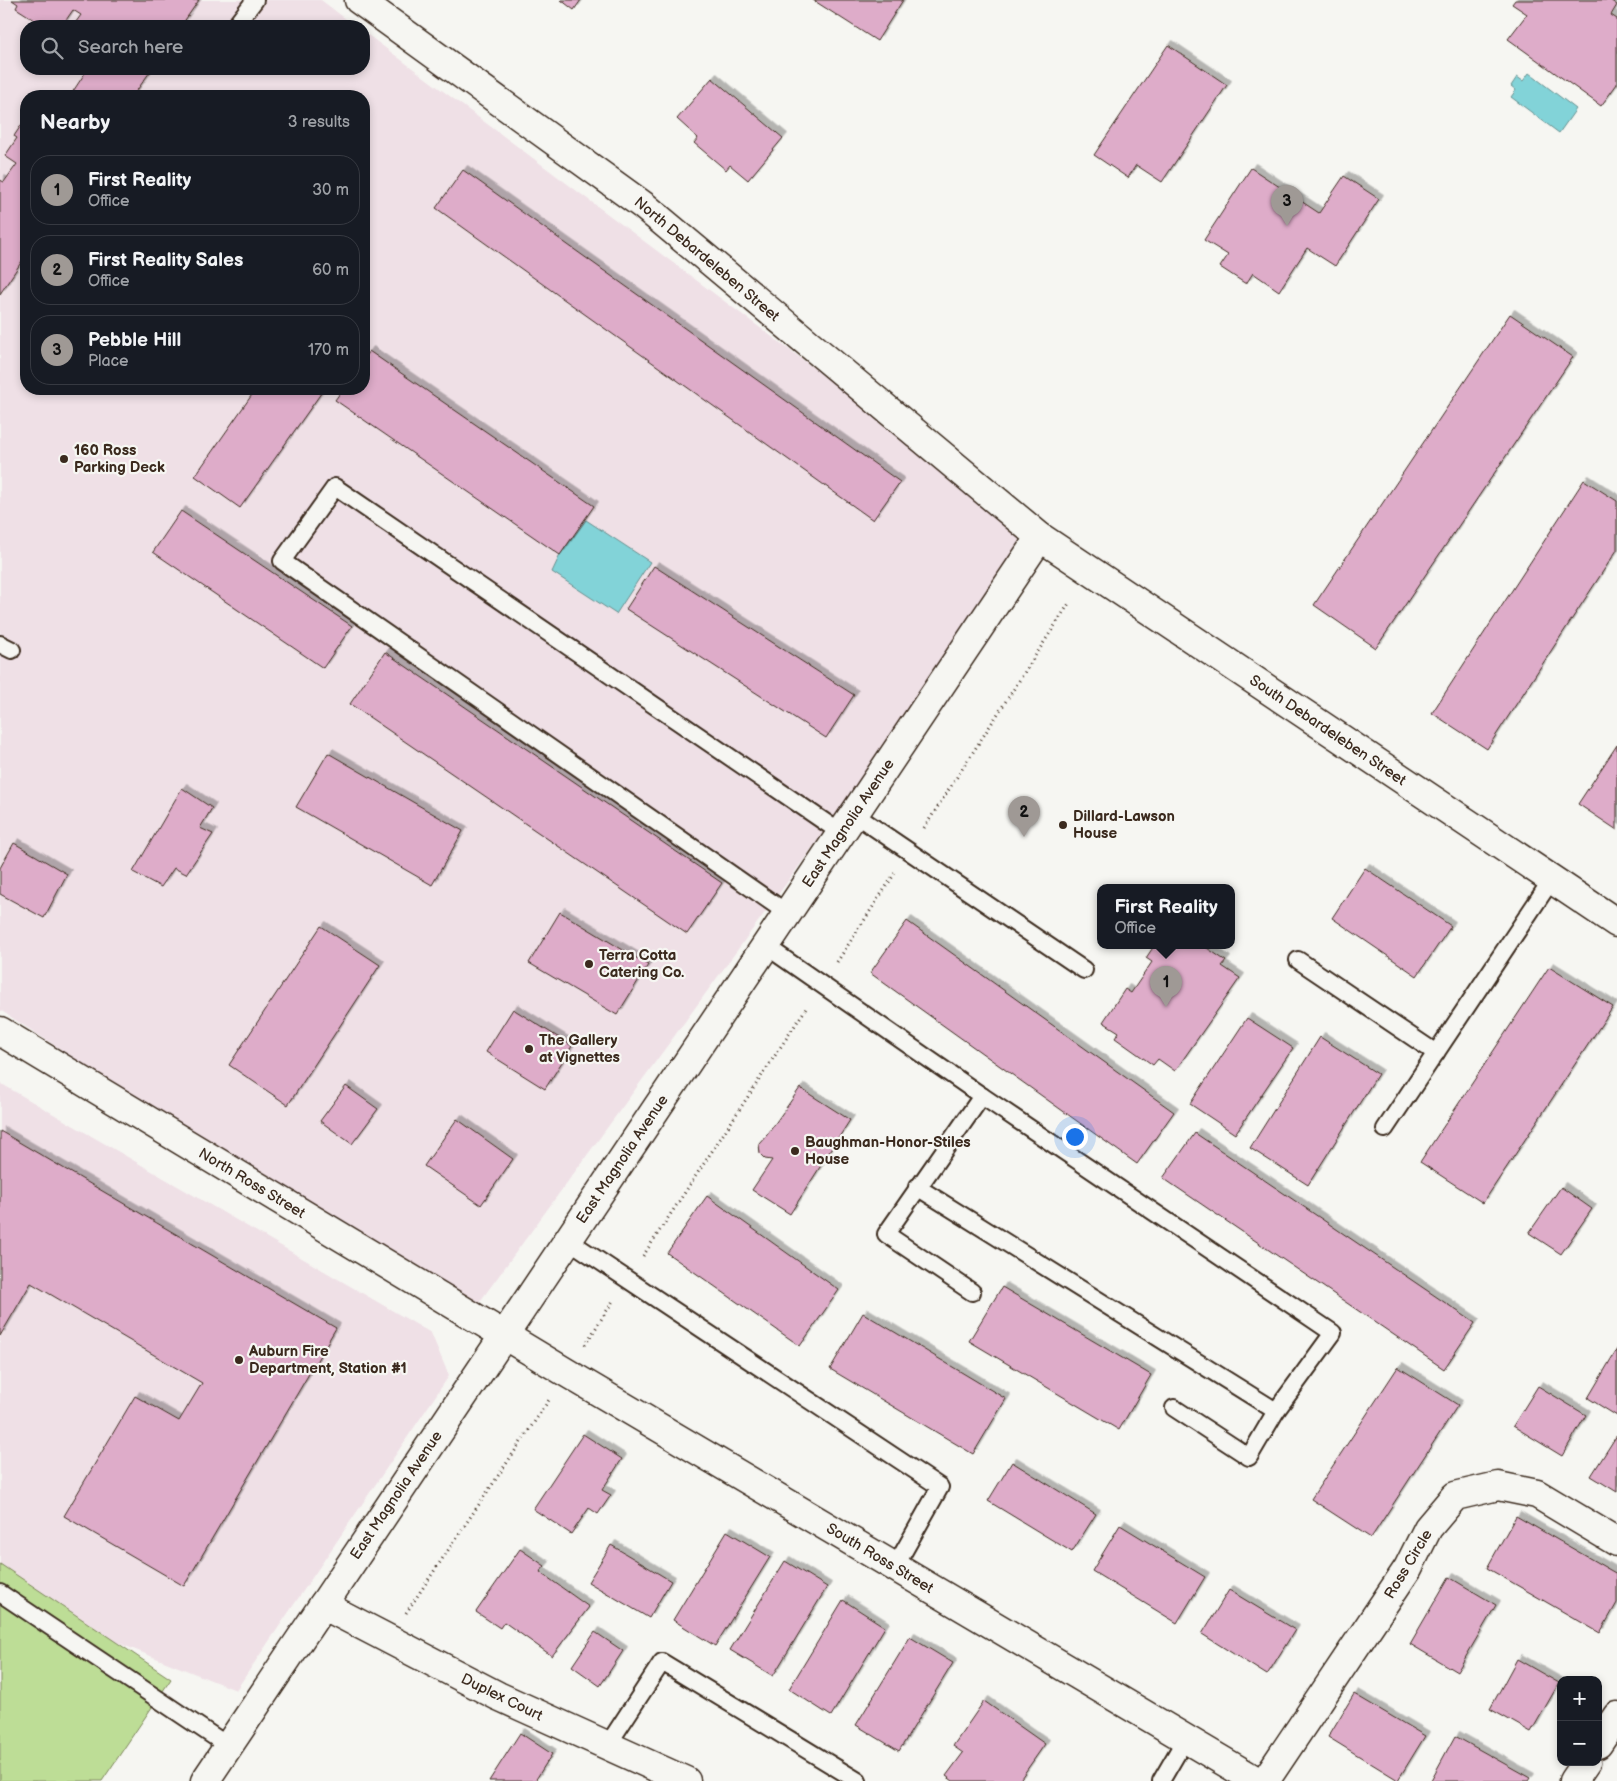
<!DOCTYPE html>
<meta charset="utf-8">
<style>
:root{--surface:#171b24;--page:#242831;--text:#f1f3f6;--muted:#9ea1a6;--line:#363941;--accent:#9f9995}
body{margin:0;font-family:"Balsamiq Sans",sans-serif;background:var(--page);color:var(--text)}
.controls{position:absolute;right:15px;bottom:15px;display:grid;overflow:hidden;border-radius:10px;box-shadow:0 2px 8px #0003}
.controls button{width:45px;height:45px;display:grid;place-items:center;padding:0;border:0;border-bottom:1px solid var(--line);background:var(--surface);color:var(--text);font:25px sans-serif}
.you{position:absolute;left:1074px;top:1136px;width:18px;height:18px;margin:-12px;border:4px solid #fff;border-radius:50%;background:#1a73e8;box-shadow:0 0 0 8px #1a73e833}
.badge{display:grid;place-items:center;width:32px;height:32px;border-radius:50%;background:var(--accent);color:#111;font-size:16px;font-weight:700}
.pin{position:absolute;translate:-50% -41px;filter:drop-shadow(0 1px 2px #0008)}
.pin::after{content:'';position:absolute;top:26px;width:18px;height:15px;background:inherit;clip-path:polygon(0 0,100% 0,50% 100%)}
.popup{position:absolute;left:1097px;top:884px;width:138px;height:65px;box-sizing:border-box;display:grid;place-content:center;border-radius:10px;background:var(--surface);filter:drop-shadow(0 1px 4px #0005);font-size:16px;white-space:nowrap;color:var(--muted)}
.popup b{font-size:19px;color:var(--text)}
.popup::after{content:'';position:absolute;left:50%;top:100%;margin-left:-10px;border:10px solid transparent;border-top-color:var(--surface)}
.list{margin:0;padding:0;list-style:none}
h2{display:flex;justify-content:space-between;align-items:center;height:65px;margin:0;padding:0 20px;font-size:21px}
h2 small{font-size:16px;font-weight:400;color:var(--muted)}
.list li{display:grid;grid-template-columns:32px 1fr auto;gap:15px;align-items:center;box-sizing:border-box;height:70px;margin:0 10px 10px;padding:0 10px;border:1px solid var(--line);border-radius:20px}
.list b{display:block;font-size:19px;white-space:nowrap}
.list p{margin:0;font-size:16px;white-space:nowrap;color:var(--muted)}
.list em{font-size:16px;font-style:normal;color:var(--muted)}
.icon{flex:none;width:28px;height:28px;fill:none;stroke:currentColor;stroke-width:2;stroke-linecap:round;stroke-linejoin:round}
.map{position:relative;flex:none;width:1617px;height:1781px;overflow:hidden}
.search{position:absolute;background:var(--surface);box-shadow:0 2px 8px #0003;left:20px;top:20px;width:350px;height:55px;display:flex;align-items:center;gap:12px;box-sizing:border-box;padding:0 18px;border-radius:20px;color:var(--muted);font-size:19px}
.panel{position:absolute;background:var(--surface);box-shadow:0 2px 8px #0003;left:20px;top:90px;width:350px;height:305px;border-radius:20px}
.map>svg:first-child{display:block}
.built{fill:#efe0e6;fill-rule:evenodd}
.grass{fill:#bddd96;stroke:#7c845a}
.water{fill:#82d3d8;stroke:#668f8e}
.building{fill:#deacc9;stroke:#3b2a1e;filter:url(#shadow)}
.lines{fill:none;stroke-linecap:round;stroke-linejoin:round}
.lane-casing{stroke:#3b2a1e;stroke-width:20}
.street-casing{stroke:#3b2a1e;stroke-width:31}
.path{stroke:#3b2a1e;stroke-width:3;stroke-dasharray:1 4;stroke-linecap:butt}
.lane{stroke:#f6f6f2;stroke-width:16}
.street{stroke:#f6f6f2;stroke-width:28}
.poi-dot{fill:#3b2a1e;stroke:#f6f6f2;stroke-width:2}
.labels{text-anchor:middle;stroke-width:4.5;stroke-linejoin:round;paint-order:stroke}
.street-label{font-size:15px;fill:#3b2a1e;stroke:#f6f6f2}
.poi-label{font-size:15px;font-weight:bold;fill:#3b2a1e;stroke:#f6f6f2;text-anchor:start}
</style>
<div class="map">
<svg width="1617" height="1781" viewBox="0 0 1617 1781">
<defs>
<filter id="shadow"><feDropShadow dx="4.5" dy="-4.5" stdDeviation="0" flood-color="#0004"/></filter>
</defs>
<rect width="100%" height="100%" fill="#f6f6f2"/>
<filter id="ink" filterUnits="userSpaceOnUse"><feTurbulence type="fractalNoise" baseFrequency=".02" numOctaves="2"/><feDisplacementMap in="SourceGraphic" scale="10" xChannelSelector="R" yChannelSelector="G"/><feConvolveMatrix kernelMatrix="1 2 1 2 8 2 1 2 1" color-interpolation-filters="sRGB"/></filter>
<g filter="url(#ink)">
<!-- built -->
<g class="built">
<path d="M0 0H321L355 26H26V69H364V32L1040 537 470 1315 0 1010ZM26 96H364V389H26Z"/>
<polygon points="0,1083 431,1333 449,1376 236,1690 0,1596"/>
</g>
<!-- grass -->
<polygon class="grass" points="0,1564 171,1679 102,1781 0,1781"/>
<!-- water -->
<g class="water">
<polygon points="1529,73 1576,109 1559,133 1511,97 1516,90 1511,86 1517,77 1523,81"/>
<polygon points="586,520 650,562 616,614 552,572 560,555"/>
</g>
<!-- building -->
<g class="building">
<polygon points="12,0 199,0 181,26 73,26 81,15 73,10 62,26 47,26 39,21 38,22 16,8 18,4"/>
<polygon points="561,0 581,0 574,10"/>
<polygon points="813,0 903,0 877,41"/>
<polygon points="1515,0 1610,0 1617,5 1611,15 1617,19 1617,84 1601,106 1508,39 1527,14 1512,4"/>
<polygon points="1168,45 1227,85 1162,182 1136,165 1128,178 1094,155"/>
<polygon points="84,69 152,69 133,96 70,96 87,70"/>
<polygon points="712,78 783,138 748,180 730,165 726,170 694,143 698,138 677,119"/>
<polygon points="26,118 26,255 0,294 0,180 4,182 17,164 5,156 17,138 14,136"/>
<polygon points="1251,168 1319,213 1344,176 1379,199 1335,266 1307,248 1279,291 1253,273 1246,284 1220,267 1228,255 1204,240"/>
<polygon points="463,170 900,482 873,520 436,208"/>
<polygon points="1510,314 1573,357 1376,648 1314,605"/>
<polygon points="369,351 594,506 560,555 335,400 343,389 364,389 364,358"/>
<polygon points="256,389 324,389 240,508 195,476"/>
<polygon points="1584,480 1617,501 1617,550 1487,749 1432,713"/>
<polygon points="181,511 352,626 323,668 153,552"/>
<polygon points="654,566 854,695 826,738 626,609"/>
<polygon points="385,652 722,883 687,934 350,704"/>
<polygon points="1617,745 1617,830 1578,804"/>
<polygon points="328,753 463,831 432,885 296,807"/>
<polygon points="182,788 212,808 200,828 213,834 186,874 174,868 161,887 133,872"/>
<polygon points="14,843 67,874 44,918 0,894 0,868"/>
<polygon points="1365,868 1451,926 1417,976 1332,918"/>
<polygon points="560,912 648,965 617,1015 529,963"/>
<polygon points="907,921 1174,1112 1137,1164 870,973"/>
<polygon points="321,926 380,965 288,1105 229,1065"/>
<polygon points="1154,946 1204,946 1226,961 1222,966 1240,978 1175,1071 1158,1059 1153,1065 1115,1038 1119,1032 1103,1022 1125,989 1131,993 1152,962 1146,958"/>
<polygon points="1549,967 1613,1007 1483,1203 1420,1162"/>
<polygon points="513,1009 572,1046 545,1089 486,1052"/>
<polygon points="1247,1018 1293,1048 1235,1134 1190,1104"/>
<polygon points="1320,1037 1378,1074 1308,1185 1250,1148"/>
<polygon points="346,1086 378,1109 352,1144 320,1121"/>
<polygon points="800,1088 850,1120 790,1214 752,1190 772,1160 765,1159 760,1154 759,1144 767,1135"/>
<polygon points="457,1119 513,1159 481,1205 424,1166"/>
<polygon points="0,1131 336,1328 184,1586 64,1516 135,1396 179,1421 202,1383 31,1283 0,1336"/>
<polygon points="1195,1133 1475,1323 1444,1369 1163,1178"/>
<polygon points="1561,1187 1592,1209 1561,1254 1529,1233"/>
<polygon points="707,1196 839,1290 800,1346 667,1253"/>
<polygon points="1002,1287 1151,1375 1119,1430 969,1341"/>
<polygon points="863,1313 1006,1399 973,1454 830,1369"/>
<polygon points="1617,1349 1617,1416 1588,1398"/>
<polygon points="1398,1367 1458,1405 1371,1538 1311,1499"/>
<polygon points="1538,1386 1586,1415 1562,1456 1513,1426"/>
<polygon points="583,1434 622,1459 602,1490 611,1495 598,1514 589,1508 571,1534 533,1509"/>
<polygon points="1617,1435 1617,1492 1591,1476"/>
<polygon points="1012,1462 1096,1514 1072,1552 988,1501"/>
<polygon points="1516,1516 1617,1574 1617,1603 1600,1633 1487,1568"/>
<polygon points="1120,1525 1205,1577 1177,1623 1092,1571"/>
<polygon points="727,1531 770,1557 715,1646 673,1620"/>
<polygon points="611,1545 671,1581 649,1618 588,1582"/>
<polygon points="520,1549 545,1566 540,1572 589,1607 552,1656 504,1622 500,1628 476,1612"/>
<polygon points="785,1561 827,1587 773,1676 730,1650"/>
<polygon points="1449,1577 1496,1605 1457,1672 1410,1644"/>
<polygon points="1229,1590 1295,1630 1267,1675 1202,1634"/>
<polygon points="843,1600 885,1627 831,1716 789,1689"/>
<polygon points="595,1632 623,1651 600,1686 572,1666"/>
<polygon points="910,1637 953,1663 899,1751 856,1725"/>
<polygon points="1517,1659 1559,1683 1531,1732 1490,1709"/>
<polygon points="1354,1694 1425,1736 1398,1780 1328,1737"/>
<polygon points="984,1701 1045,1744 1019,1781 953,1781 946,1776 963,1753 953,1746"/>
<polygon points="520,1733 552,1754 535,1781 489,1781"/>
<polygon points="1455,1736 1530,1778 1528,1781 1433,1781 1431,1780"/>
</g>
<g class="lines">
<defs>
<g id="lane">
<polyline points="235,26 255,0"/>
<polyline points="0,644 12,650"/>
<polyline points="854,814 1084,970"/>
<polyline points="787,913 282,561 335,487 841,833"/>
<polyline points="766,946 982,1096 886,1234 972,1292"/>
<polyline points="1298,960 1436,1053"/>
<polyline points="982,1096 1333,1333 1276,1411 1249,1457 1174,1408"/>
<polyline points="1385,1129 1552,879"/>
<polyline points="917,1187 1276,1411"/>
<polyline points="568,1240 940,1487 895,1567"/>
<polyline points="0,1593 228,1746"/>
<polyline points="607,1746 662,1662 858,1781"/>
<polyline points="1161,1781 1186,1738"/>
</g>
<g id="street">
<polyline points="359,0 644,206 1040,537 1617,923"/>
<polyline points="0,1031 567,1373 1257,1781"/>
<polyline points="323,1605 498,1696 686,1781"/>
<polyline points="1598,1744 1617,1716"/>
<polyline points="205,1781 1040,537"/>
<polyline points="1265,1781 1408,1568 1428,1528 1455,1496 1498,1486 1537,1494 1617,1542"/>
<polyline points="1573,1781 1586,1762"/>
</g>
</defs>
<!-- lane casing -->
<use href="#lane" class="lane-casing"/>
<!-- street casing -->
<use href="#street" class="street-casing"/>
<!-- path -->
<g class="path">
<polyline points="924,828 1070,602"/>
<polyline points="837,962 895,873"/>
<polyline points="643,1256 807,1007"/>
<polyline points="585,1345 613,1301"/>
<polyline points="406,1613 549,1400"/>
</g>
<!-- lane -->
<use href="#lane" class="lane"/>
<!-- street -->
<use href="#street" class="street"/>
</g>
</g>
<!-- markers -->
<g class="poi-dot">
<circle cx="64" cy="459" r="5"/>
<circle cx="1063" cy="825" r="5"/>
<circle cx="589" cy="964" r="5"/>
<circle cx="529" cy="1049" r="5"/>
<circle cx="795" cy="1151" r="5"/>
<circle cx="239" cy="1360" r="5"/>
</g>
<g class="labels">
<!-- street labels -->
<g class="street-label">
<text transform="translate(707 259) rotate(40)" y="5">North Debardeleben Street</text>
<text transform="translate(1328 730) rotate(34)" y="5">South Debardeleben Street</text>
<text transform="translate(848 823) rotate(-56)" y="5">East Magnolia Avenue</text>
<text transform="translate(622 1159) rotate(-56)" y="5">East Magnolia Avenue</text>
<text transform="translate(252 1183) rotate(31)" y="5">North Ross Street</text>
<text transform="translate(396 1495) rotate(-56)" y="5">East Magnolia Avenue</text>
<text transform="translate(880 1558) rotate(31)" y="5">South Ross Street</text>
<text transform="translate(1408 1564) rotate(-59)" y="5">Ross Circle</text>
<text transform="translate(502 1697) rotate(26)" y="5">Duplex Court</text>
</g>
<!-- poi labels -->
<g class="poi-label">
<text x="74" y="455">160 Ross<tspan x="74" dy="17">Parking Deck</tspan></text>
<text x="1073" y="821">Dillard-Lawson<tspan x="1073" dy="17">House</tspan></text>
<text x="599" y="960">Terra Cotta<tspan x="599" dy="17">Catering Co.</tspan></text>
<text x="539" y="1045">The Gallery<tspan x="539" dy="17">at Vignettes</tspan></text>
<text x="805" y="1147">Baughman-Honor-Stiles<tspan x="805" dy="17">House</tspan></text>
<text x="249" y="1356">Auburn Fire<tspan x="249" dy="17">Department, Station #1</tspan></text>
</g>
</g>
</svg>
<div class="controls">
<button>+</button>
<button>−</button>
</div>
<div class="you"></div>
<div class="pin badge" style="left:1166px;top:1007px">1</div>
<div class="popup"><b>First Reality</b>Office</div>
<div class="pin badge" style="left:1024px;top:837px">2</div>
<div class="pin badge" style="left:1287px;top:226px">3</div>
<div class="search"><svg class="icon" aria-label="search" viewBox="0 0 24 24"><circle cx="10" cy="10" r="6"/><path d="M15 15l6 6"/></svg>Search here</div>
<section class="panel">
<h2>Nearby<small>3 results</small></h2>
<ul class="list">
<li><span class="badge">1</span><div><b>First Reality</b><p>Office</p></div><em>30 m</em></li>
<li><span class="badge">2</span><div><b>First Reality Sales</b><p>Office</p></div><em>60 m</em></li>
<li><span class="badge">3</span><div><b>Pebble Hill</b><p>Place</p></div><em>170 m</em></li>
</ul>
</section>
</div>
